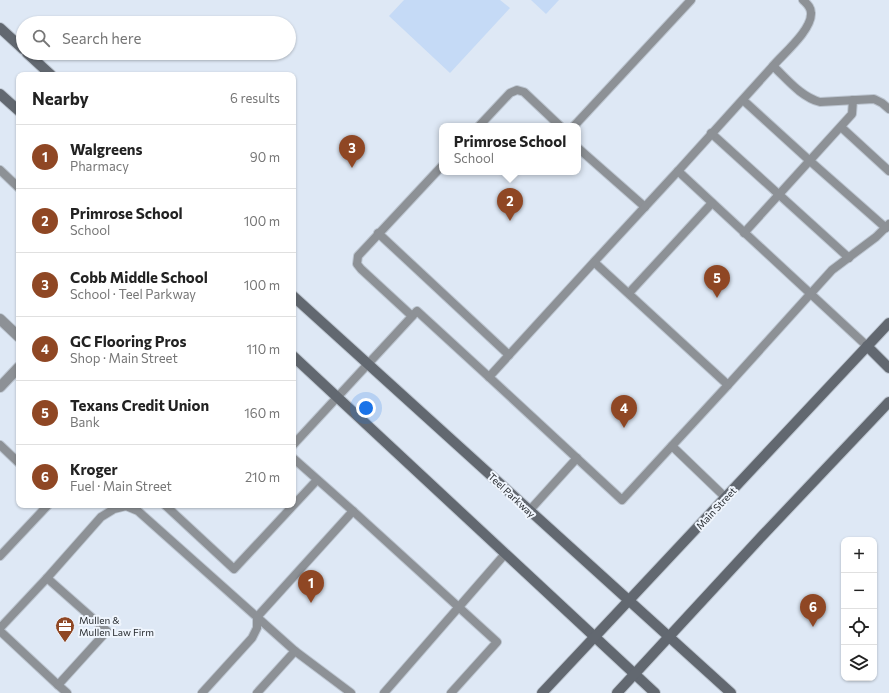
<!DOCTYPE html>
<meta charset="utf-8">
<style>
:root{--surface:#fff;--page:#f6f6f6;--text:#222;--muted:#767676;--line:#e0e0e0;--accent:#8f4724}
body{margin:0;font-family:Commissioner,sans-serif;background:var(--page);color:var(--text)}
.controls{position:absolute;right:12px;bottom:12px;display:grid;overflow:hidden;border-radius:8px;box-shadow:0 1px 3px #0004}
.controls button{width:36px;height:36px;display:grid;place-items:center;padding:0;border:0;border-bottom:1px solid var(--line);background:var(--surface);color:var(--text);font:20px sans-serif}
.you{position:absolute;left:366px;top:408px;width:14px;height:14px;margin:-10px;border:3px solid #fff;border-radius:50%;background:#1a73e8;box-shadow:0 0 0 6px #1a73e833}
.badge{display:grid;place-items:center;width:26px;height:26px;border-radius:50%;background:var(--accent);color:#fff;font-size:13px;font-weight:700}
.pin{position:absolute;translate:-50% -33px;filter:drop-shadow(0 1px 2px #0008)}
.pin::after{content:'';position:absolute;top:21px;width:14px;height:12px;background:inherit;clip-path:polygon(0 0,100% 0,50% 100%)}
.popup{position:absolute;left:439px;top:123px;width:142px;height:52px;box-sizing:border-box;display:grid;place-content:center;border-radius:8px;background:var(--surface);filter:drop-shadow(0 1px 3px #0005);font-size:13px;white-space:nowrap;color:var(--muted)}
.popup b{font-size:15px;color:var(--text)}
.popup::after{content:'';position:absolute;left:50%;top:100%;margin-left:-8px;border:8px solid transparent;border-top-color:var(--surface)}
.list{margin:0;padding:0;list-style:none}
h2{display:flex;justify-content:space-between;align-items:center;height:52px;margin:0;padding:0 16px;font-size:17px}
h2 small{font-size:13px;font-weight:400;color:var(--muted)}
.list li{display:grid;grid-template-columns:26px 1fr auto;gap:12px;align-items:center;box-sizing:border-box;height:64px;padding:0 16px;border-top:1px solid var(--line)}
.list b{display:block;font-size:15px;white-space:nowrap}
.list p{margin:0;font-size:13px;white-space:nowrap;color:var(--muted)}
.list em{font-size:13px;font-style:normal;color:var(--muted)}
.icon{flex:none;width:22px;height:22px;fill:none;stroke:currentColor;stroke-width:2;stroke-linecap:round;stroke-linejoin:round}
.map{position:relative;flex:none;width:889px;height:693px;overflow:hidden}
.search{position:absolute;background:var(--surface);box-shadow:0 1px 3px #0004;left:16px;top:16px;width:280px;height:44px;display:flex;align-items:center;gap:10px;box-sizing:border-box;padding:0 14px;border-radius:22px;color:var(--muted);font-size:15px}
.panel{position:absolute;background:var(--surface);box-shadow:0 1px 3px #0004;left:16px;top:72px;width:280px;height:436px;border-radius:8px}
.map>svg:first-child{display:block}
.green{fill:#c5daf6}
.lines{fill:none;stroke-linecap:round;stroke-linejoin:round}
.lane-casing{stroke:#bdc6d1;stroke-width:10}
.street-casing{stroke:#bdc6d1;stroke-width:12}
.secondary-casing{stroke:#bdc6d1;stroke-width:12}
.lane{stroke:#8d9196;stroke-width:8}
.street{stroke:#8d9196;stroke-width:10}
.secondary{stroke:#626870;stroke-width:10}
.labels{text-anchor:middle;stroke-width:4;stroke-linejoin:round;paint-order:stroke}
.street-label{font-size:10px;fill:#272b2f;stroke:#eff5fd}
.poi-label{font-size:10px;fill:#272b2f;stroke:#eff5fd;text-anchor:start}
</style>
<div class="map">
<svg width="889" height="693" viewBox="0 0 889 693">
<rect width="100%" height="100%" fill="#dee8f5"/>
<!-- green -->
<g class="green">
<polygon points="404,0 500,0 510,8 450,73 389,16"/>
<polygon points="531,0 559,0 546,14"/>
</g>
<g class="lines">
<defs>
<g id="lane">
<path d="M773 66C783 54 812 30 811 13 811 7 807 4 803 0"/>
<polyline points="743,100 810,161 886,228"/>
<polyline points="479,126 510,93 517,90 524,92 560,126"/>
<polyline points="574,126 691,0"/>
<polyline points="841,127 889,171"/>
<polyline points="711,133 849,258"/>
<polyline points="578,148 645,207"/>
<polyline points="0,170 19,188"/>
<path d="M678 171 773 66C787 79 801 97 820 102L874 99 882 103 889 109"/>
<polyline points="378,233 509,355"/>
<polyline points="744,233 852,114 853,100"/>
<polyline points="594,262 489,377 622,500 728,385 594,262 678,171 867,346"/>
<polyline points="629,293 712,203"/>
<polyline points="412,316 361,269 357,264 358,256 442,166"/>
<polyline points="728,385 832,270 876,237 889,224"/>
<polyline points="0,445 19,463"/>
<polyline points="293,445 417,311 489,377"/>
<polyline points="672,446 725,497"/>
<polyline points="293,458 353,511 497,642 451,693"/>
<polyline points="165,505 234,569 317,480"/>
<polyline points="529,511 577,458"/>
<polyline points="0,556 48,505"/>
<polyline points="0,628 47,578"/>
<polyline points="0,631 58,685"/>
<polyline points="295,651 351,693"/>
<polyline points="67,693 58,685 107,631 47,578 101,517 114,509 126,506 138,511 295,651 257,693"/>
<polyline points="202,693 252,638 257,628 257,617 353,511"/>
<polyline points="384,693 505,554"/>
</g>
<g id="street">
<polyline points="0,319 19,337"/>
<polyline points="0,387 19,367"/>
</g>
<g id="secondary">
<polyline points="0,28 23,49"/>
<polyline points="27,53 51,75"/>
<polyline points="0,94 19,111"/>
<polyline points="293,296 731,693"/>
<polyline points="867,346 889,368"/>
<polyline points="293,356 655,693"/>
<polyline points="542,693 889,323"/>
<polyline points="617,693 762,536 889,402"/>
</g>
</defs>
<!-- lane casing -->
<use href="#lane" class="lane-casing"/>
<!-- street casing -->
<use href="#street" class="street-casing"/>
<!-- secondary casing -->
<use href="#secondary" class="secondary-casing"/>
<!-- lane -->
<use href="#lane" class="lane"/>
<!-- street -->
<use href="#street" class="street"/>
<!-- secondary -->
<use href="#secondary" class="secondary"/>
</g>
<!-- icons -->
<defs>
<symbol id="office-pin" viewBox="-11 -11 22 30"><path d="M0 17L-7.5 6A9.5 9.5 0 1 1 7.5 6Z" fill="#8f4724" stroke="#eff5fd"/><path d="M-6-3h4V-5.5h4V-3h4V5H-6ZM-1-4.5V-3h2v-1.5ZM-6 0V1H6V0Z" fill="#fff"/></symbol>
</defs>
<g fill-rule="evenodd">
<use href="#office-pin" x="54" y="615" width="22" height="30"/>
</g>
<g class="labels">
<!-- street labels -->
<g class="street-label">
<text transform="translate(512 495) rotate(43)" y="4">Teel Parkway</text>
<text transform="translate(716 508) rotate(-47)" y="4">Main Street</text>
</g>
<!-- poi labels -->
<g class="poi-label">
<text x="79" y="624">Mullen &amp;<tspan x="79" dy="12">Mullen Law Firm</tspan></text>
</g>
</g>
</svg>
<div class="controls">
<button>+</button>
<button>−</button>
<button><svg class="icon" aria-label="locate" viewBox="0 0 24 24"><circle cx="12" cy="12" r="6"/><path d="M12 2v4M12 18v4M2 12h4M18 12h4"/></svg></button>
<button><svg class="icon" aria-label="layers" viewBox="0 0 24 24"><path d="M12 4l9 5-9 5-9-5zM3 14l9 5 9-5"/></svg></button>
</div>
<div class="you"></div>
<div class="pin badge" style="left:311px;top:603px">1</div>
<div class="pin badge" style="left:510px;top:221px">2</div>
<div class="popup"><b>Primrose School</b>School</div>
<div class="pin badge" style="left:352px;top:168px">3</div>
<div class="pin badge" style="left:624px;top:428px">4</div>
<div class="pin badge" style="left:717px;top:298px">5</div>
<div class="pin badge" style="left:813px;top:627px">6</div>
<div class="search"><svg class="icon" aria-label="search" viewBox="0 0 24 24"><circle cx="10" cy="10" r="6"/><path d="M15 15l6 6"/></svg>Search here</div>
<section class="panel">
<h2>Nearby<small>6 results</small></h2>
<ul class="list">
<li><span class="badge">1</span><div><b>Walgreens</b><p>Pharmacy</p></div><em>90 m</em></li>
<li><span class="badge">2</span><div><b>Primrose School</b><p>School</p></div><em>100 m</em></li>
<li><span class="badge">3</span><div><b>Cobb Middle School</b><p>School · Teel Parkway</p></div><em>100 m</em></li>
<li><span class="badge">4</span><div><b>GC Flooring Pros</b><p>Shop · Main Street</p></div><em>110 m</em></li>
<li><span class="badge">5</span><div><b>Texans Credit Union</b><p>Bank</p></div><em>160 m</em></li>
<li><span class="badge">6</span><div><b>Kroger</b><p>Fuel · Main Street</p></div><em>210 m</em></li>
</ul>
</section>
</div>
